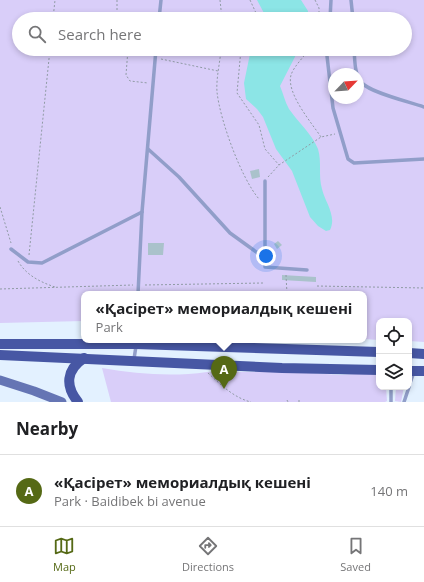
<!DOCTYPE html>
<meta charset="utf-8">
<style>
:root{--surface:#fff;--page:#f2f2f2;--text:#202124;--muted:#757577;--line:#e0e0e0;--accent:#556915}
body{margin:0;font-family:"Open Sans",sans-serif;background:var(--page);color:var(--text)}
.controls{position:absolute;right:12px;bottom:12px;display:grid;overflow:hidden;border-radius:8px;box-shadow:0 2px 6px #0003}
.controls button{width:36px;height:36px;display:grid;place-items:center;padding:0;border:0;border-bottom:1px solid var(--line);background:var(--surface);color:var(--text);font:20px sans-serif}
.compass{position:absolute;left:328px;top:68px;width:36px;height:36px;border-radius:50%;background:var(--surface);box-shadow:0 2px 6px #0003;rotate:65deg}
.you{position:absolute;left:266px;top:256px;width:14px;height:14px;margin:-10px;border:3px solid #fff;border-radius:50%;background:#1a73e8;box-shadow:0 0 0 6px #1a73e833}
.badge{display:grid;place-items:center;width:26px;height:26px;border-radius:50%;background:var(--accent);color:#fff;font-size:13px;font-weight:700}
.pin{position:absolute;translate:-50% -33px;filter:drop-shadow(0 1px 2px #0008)}
.pin::after{content:'';position:absolute;top:21px;width:14px;height:12px;background:inherit;clip-path:polygon(0 0,100% 0,50% 100%)}
.popup{position:absolute;left:81px;top:291px;width:286px;height:52px;box-sizing:border-box;display:grid;place-content:center;border-radius:8px;background:var(--surface);filter:drop-shadow(0 1px 3px #0005);font-size:13px;white-space:nowrap;color:var(--muted)}
.popup b{font-size:15px;color:var(--text)}
.popup::after{content:'';position:absolute;left:50%;top:100%;margin-left:-8px;border:8px solid transparent;border-top-color:var(--surface)}
.list{margin:0;padding:0;list-style:none}
h2{display:flex;justify-content:space-between;align-items:center;height:52px;margin:0;padding:0 16px;font-size:17px}
h2 small{font-size:13px;font-weight:400;color:var(--muted)}
.list li{display:grid;grid-template-columns:26px 1fr auto;gap:12px;align-items:center;box-sizing:border-box;height:72px;padding:0 16px;border-top:1px solid var(--line)}
.list b{display:block;font-size:15px;white-space:nowrap}
.list p{margin:0;font-size:13px;white-space:nowrap;color:var(--muted)}
.list em{font-size:13px;font-style:normal;color:var(--muted)}
.icon{flex:none;width:22px;height:22px;fill:none;stroke:currentColor;stroke-width:2;stroke-linecap:round;stroke-linejoin:round}
.map{position:relative;flex:none;width:424px;height:402px;overflow:hidden}
.search{position:absolute;background:var(--surface);box-shadow:0 2px 6px #0003;left:12px;right:12px;top:12px;height:44px;display:flex;align-items:center;gap:10px;box-sizing:border-box;padding:0 14px;border-radius:22px;color:var(--muted);font-size:15px}
.sheet{height:124px;background:var(--surface)}
nav{display:flex;justify-content:space-around;align-items:center;box-sizing:border-box;height:56px;border-top:1px solid var(--line);background:var(--surface);font-size:11px;color:var(--muted)}
nav a{display:grid;justify-items:center;gap:2px}
nav .on{color:var(--accent)}
.map>svg:first-child{display:block}
.green{fill:#d9cef9;fill-rule:evenodd}
.water{fill:#8ce5e6}
.building{fill:#aac2cb}
.lines{fill:none;stroke-linecap:round;stroke-linejoin:round}
.path{stroke:#909ba5;stroke-width:1;stroke-dasharray:2 2;stroke-linecap:butt}
.lane{stroke:#919ec9;stroke-width:3.5}
.secondary{stroke:#6575b4;stroke-width:9}
.primary{stroke:#4757a4;stroke-width:10}
</style>
<div class="map">
<svg width="424" height="402" viewBox="0 0 424 402">
<rect width="100%" height="100%" fill="#e3f1ff"/>
<!-- green -->
<g class="green">
<path d="M0 0H424V342L409 341V321H379V340L364 339V294H84V321L0 323ZM19 19H405V49H19ZM334 74H358V98H334Z"/>
<path d="M102 368C137 374 172 377 207 372H298L340 375 369 373 379 376V387H386L387 401 385 402H111Z"/>
<polygon points="396,387 404,387 401,402 395,401"/>
</g>
<!-- water -->
<g class="water">
<polygon points="257,0 301,0 308,11 308,19 265,19 265,15"/>
<path d="M251 49H299L280 86C283 93 285 102 289 109 298 122 312 134 318 149 322 162 318 176 322 189 325 202 337 216 330 230L326 231 318 226 310 217 292 171 276 149 263 117 257 109 246 99 244 83Z"/>
</g>
<!-- building -->
<g class="building">
<polygon points="259,169 260,177 252,179 250,171"/>
<polygon points="278,241 282,245 277,249 274,244"/>
<polygon points="148,243 164,243 163,255 148,255"/>
<polygon points="282,275 316,277 316,282 282,280"/>
</g>
<g class="lines">
<!-- path -->
<g class="path">
<polyline points="117,0 117,19"/>
<polyline points="220,0 222,19"/>
<polyline points="250,0 256,13 256,19"/>
<polyline points="315,0 319,8 319,19"/>
<polyline points="53,19 55,0"/>
<polyline points="128,49 126,75 130,81 148,83"/>
<path d="M221 49C220 63 216 78 217 92 220 120 241 178 259 199"/>
<polyline points="241,49 237,93 259,125 265,149 279,165"/>
<path d="M309 49C304 57 294 66 291 75 286 93 311 122 321 137"/>
<polyline points="161,59 218,71"/>
<polyline points="268,177 279,165 321,137 335,134"/>
<polyline points="0,207 11,243"/>
<polyline points="29,255 50,49"/>
<path d="M18 261C26 275 40 282 55 287"/>
<polyline points="286,275 287,294"/>
<polyline points="145,285 263,283"/>
<polyline points="317,286 424,288"/>
<polyline points="0,289 133,285"/>
<path d="M208 373C220 384 234 398 251 402"/>
<polyline points="287,400 288,402"/>
<polyline points="299,400 299,402"/>
</g>
<!-- lane -->
<g class="lane">
<polyline points="351,0 353,19"/>
<polyline points="159,19 161,0"/>
<polyline points="330,19 331,0"/>
<polyline points="328,49 327,56 333,108 348,159 354,163 424,159"/>
<path d="M354 49C355 60 354 74 362 83 371 93 410 102 424 107"/>
<polyline points="148,149 179,177 230,233 266,259"/>
<polyline points="265,181 265,267 307,270"/>
<polyline points="11,249 28,262 42,263 142,212"/>
<polyline points="138,294 142,212 156,49"/>
<polyline points="134,359 136,346"/>
<polyline points="409,386 414,372"/>
<polyline points="391,402 391,387"/>
<polyline points="404,402 409,387"/>
</g>
<!-- secondary -->
<polyline class="secondary" points="0,380 34,391 62,402"/>
<!-- primary -->
<g class="primary">
<polyline points="0,344 136,344 379,352"/>
<polyline points="409,353 424,354"/>
<polyline points="0,355 282,368 379,370"/>
<polyline points="409,371 424,371"/>
<path d="M78 402C65 386 66 370 84 358"/>
</g>
</g>
</svg>
<div class="controls">
<button><svg class="icon" aria-label="locate" viewBox="0 0 24 24"><circle cx="12" cy="12" r="6"/><path d="M12 2v4M12 18v4M2 12h4M18 12h4"/></svg></button>
<button><svg class="icon" aria-label="layers" viewBox="0 0 24 24"><path d="M12 4l9 5-9 5-9-5zM3 14l9 5 9-5"/></svg></button>
</div>
<svg class="compass" viewBox="-18 -18 36 36"><path d="M0-13l5 13h-10z" fill="#e53935"/><path d="M0 13l5-13h-10z" fill="#757577"/></svg>
<div class="you"></div>
<div class="pin badge" style="left:224px;top:389px">A</div>
<div class="popup"><b>«Қасірет» мемориалдық кешені</b>Park</div>
<div class="search"><svg class="icon" aria-label="search" viewBox="0 0 24 24"><circle cx="10" cy="10" r="6"/><path d="M15 15l6 6"/></svg>Search here</div>
</div>
<section class="sheet">
<h2>Nearby<small></small></h2>
<ul class="list">
<li><span class="badge">A</span><div><b>«Қасірет» мемориалдық кешені</b><p>Park · Baidibek bi avenue</p></div><em>140 m</em></li>
</ul>
</section>
<nav>
<a class="on"><svg class="icon" aria-label="map" viewBox="0 0 24 24"><path d="M3 6l6-2 6 2 6-2v14l-6 2-6-2-6 2zM9 4v14M15 6v14"/></svg>Map</a>
<a><svg class="icon" aria-label="directions" viewBox="0 0 24 24"><path d="M12 3l9 9-9 9-9-9zM9 14v-3h6M13 9l2 2-2 2"/></svg>Directions</a>
<a><svg class="icon" aria-label="saved" viewBox="0 0 24 24"><path d="M7 4h10v16l-5-4-5 4z"/></svg>Saved</a>
</nav>
